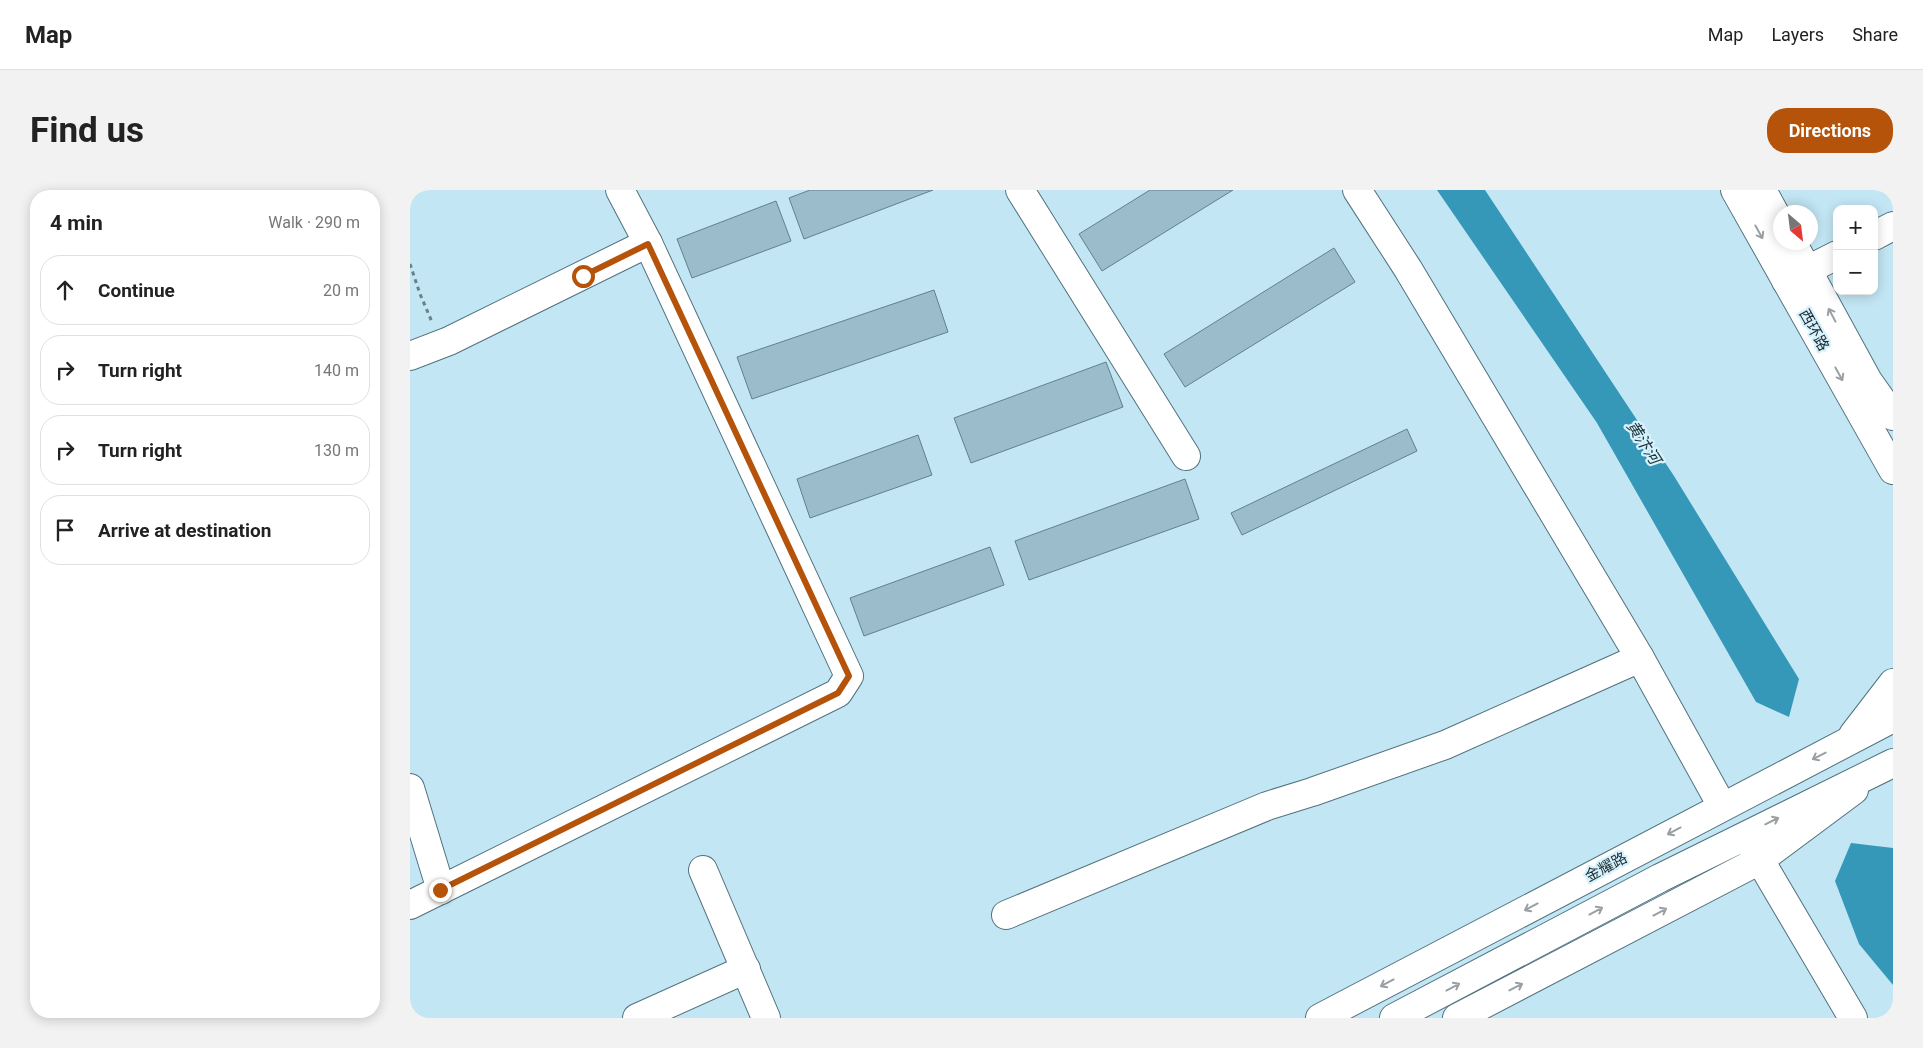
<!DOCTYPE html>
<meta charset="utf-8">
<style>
:root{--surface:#fff;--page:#f2f2f2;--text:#222;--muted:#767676;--line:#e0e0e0;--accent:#b45309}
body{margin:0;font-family:Roboto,"Noto Sans SC",sans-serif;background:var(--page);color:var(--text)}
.controls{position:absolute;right:15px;top:15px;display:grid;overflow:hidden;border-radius:10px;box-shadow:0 2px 12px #0003}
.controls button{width:45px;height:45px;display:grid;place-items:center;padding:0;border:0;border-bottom:1px solid var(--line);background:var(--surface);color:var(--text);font:25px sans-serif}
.compass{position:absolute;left:1363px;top:15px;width:45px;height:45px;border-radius:50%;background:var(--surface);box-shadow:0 2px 12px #0003;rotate:152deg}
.stop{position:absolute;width:15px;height:15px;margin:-11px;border:4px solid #b45309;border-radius:50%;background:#fff}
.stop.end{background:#b45309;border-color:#fff;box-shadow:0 1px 5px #0008}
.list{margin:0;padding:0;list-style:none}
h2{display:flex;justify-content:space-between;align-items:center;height:65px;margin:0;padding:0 20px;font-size:21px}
h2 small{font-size:16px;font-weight:400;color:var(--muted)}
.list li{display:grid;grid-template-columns:32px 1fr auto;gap:15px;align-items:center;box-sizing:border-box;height:70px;margin:0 10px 10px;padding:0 10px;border:1px solid var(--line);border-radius:20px}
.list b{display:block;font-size:19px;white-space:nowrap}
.list em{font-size:16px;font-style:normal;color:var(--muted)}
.icon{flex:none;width:28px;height:28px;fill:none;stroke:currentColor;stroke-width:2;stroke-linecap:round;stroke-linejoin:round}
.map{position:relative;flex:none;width:1483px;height:828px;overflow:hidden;border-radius:20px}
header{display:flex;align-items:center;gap:30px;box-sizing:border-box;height:70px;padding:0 25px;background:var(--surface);border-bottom:1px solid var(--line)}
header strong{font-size:24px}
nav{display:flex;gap:28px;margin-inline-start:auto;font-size:18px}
.intro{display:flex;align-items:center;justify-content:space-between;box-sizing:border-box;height:120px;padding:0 30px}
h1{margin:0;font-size:35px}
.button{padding:12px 22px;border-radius:20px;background:var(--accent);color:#fff;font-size:18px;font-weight:700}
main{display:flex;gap:30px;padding:0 30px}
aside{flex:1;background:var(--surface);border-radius:20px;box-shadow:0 2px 12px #0003}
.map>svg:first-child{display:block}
.water{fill:#3598b9}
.building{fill:#9bbdcb;stroke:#60808d}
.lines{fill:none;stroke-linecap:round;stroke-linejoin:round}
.minor-casing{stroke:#52727f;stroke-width:30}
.major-casing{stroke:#52727f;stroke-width:30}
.path{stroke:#69808a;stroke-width:3;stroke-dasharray:4 4;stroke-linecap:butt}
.minor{stroke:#fff;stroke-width:28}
.major{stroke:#fff;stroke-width:28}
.oneway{stroke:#999fa2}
.route{stroke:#b45309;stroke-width:6}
.labels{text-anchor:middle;stroke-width:4.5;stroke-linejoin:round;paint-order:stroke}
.street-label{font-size:15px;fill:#1d2a30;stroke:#d6f2fd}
.water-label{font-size:16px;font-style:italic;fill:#1d333b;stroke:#d6f2fd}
</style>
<header>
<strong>Map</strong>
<nav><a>Map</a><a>Layers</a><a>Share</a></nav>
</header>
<div class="intro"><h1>Find us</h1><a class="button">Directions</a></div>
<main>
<aside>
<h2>4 min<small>Walk · 290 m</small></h2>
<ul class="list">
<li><svg class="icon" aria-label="ahead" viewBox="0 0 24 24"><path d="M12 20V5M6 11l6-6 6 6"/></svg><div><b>Continue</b></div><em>20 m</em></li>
<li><svg class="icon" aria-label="right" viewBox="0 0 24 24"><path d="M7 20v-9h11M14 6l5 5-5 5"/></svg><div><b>Turn right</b></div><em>140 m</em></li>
<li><svg class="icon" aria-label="right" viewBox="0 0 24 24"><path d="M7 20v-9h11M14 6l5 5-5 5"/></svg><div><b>Turn right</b></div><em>130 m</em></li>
<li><svg class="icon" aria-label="arrive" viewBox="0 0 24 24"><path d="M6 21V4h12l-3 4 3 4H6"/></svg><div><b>Arrive at destination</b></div></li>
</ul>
</aside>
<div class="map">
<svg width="1483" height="828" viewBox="0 0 1483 828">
<rect width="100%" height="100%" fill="#c3e6f4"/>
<!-- water -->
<g class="water">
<polygon points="1027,0 1075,0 1264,286 1389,489 1379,527 1346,512 1187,233"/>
<polygon points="1441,653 1483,658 1483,795 1449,754 1425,691"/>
</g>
<!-- building -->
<g class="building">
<polygon points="400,0 523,0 394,49 379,8"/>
<polygon points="740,0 823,0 692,81 669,44"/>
<polygon points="366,11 381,51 282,88 267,49"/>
<polygon points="924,58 945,92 775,197 754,164"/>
<polygon points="524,100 538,142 342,209 327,167"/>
<polygon points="696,172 713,217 561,273 544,228"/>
<polygon points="997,239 1007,261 832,345 821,323"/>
<polygon points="508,245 522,285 400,328 387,289"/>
<polygon points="775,289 789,329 619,390 605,351"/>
<polygon points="580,357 594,395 454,446 440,408"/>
</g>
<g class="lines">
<defs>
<g id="minor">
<polyline points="610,0 776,266"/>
<polyline points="947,0 998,79 1230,468 1312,616"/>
<polyline points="1464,46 1483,36"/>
<polyline points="1376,91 1427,65"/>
<polyline points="0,166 39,151 238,53"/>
<polyline points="0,598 31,700"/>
<polyline points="1341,655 1443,828"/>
<polyline points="293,680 356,828"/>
<polyline points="0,715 428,503 439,486 238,53 210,0"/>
<polyline points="596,725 857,616 902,602 1035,555 1230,468"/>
<polyline points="227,828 336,779"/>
<polyline points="1047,828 1350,670 1444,600"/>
</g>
<g id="major">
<polyline points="1325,0 1483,280"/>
<polyline points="1352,0 1370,33"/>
<polyline points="1382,52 1458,191 1483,226"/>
<polyline points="1443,545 1483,493"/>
<polyline points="910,828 1483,528"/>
<polyline points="984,828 1250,688 1483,573"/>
</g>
</defs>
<!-- minor casing -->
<use href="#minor" class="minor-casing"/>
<!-- major casing -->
<use href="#major" class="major-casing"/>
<!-- path -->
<polyline class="path" points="0,74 10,104 22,132"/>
<!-- minor -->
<use href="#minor" class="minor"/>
<!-- major -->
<use href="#major" class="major"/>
</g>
<!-- one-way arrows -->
<defs><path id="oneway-shaft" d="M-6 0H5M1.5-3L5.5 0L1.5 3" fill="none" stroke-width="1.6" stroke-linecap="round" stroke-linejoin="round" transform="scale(1.25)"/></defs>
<g class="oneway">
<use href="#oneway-shaft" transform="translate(1349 42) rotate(61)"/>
<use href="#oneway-shaft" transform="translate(1422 125) rotate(-118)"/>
<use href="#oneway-shaft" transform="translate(1429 184) rotate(61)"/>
<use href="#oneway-shaft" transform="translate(1409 566) rotate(153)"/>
<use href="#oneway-shaft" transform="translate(1362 631) rotate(-26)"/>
<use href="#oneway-shaft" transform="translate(1264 641) rotate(152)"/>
<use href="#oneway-shaft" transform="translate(1121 717) rotate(152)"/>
<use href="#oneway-shaft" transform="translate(1186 721) rotate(-28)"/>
<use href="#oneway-shaft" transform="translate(1250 722) rotate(-28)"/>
<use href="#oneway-shaft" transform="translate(977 793) rotate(152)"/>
<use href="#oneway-shaft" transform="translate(1043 797) rotate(-28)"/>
<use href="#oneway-shaft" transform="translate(1106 797) rotate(-27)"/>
</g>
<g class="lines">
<!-- route -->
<polyline class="route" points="30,700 428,503 439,486 238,54 173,86"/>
</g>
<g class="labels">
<!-- street labels -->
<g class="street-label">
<text transform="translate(1404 140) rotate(61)" y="5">西环路</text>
<text transform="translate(1196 677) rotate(-28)" y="5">金耀路</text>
</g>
<!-- water labels -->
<g class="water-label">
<text transform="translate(1234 252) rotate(57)" y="6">黄汴河</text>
</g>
</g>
</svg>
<div class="controls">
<button>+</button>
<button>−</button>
</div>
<svg class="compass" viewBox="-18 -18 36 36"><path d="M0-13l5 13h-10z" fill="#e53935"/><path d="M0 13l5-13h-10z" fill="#767676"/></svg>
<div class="stop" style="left:173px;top:86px"></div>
<div class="stop end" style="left:30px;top:700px"></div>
</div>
</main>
